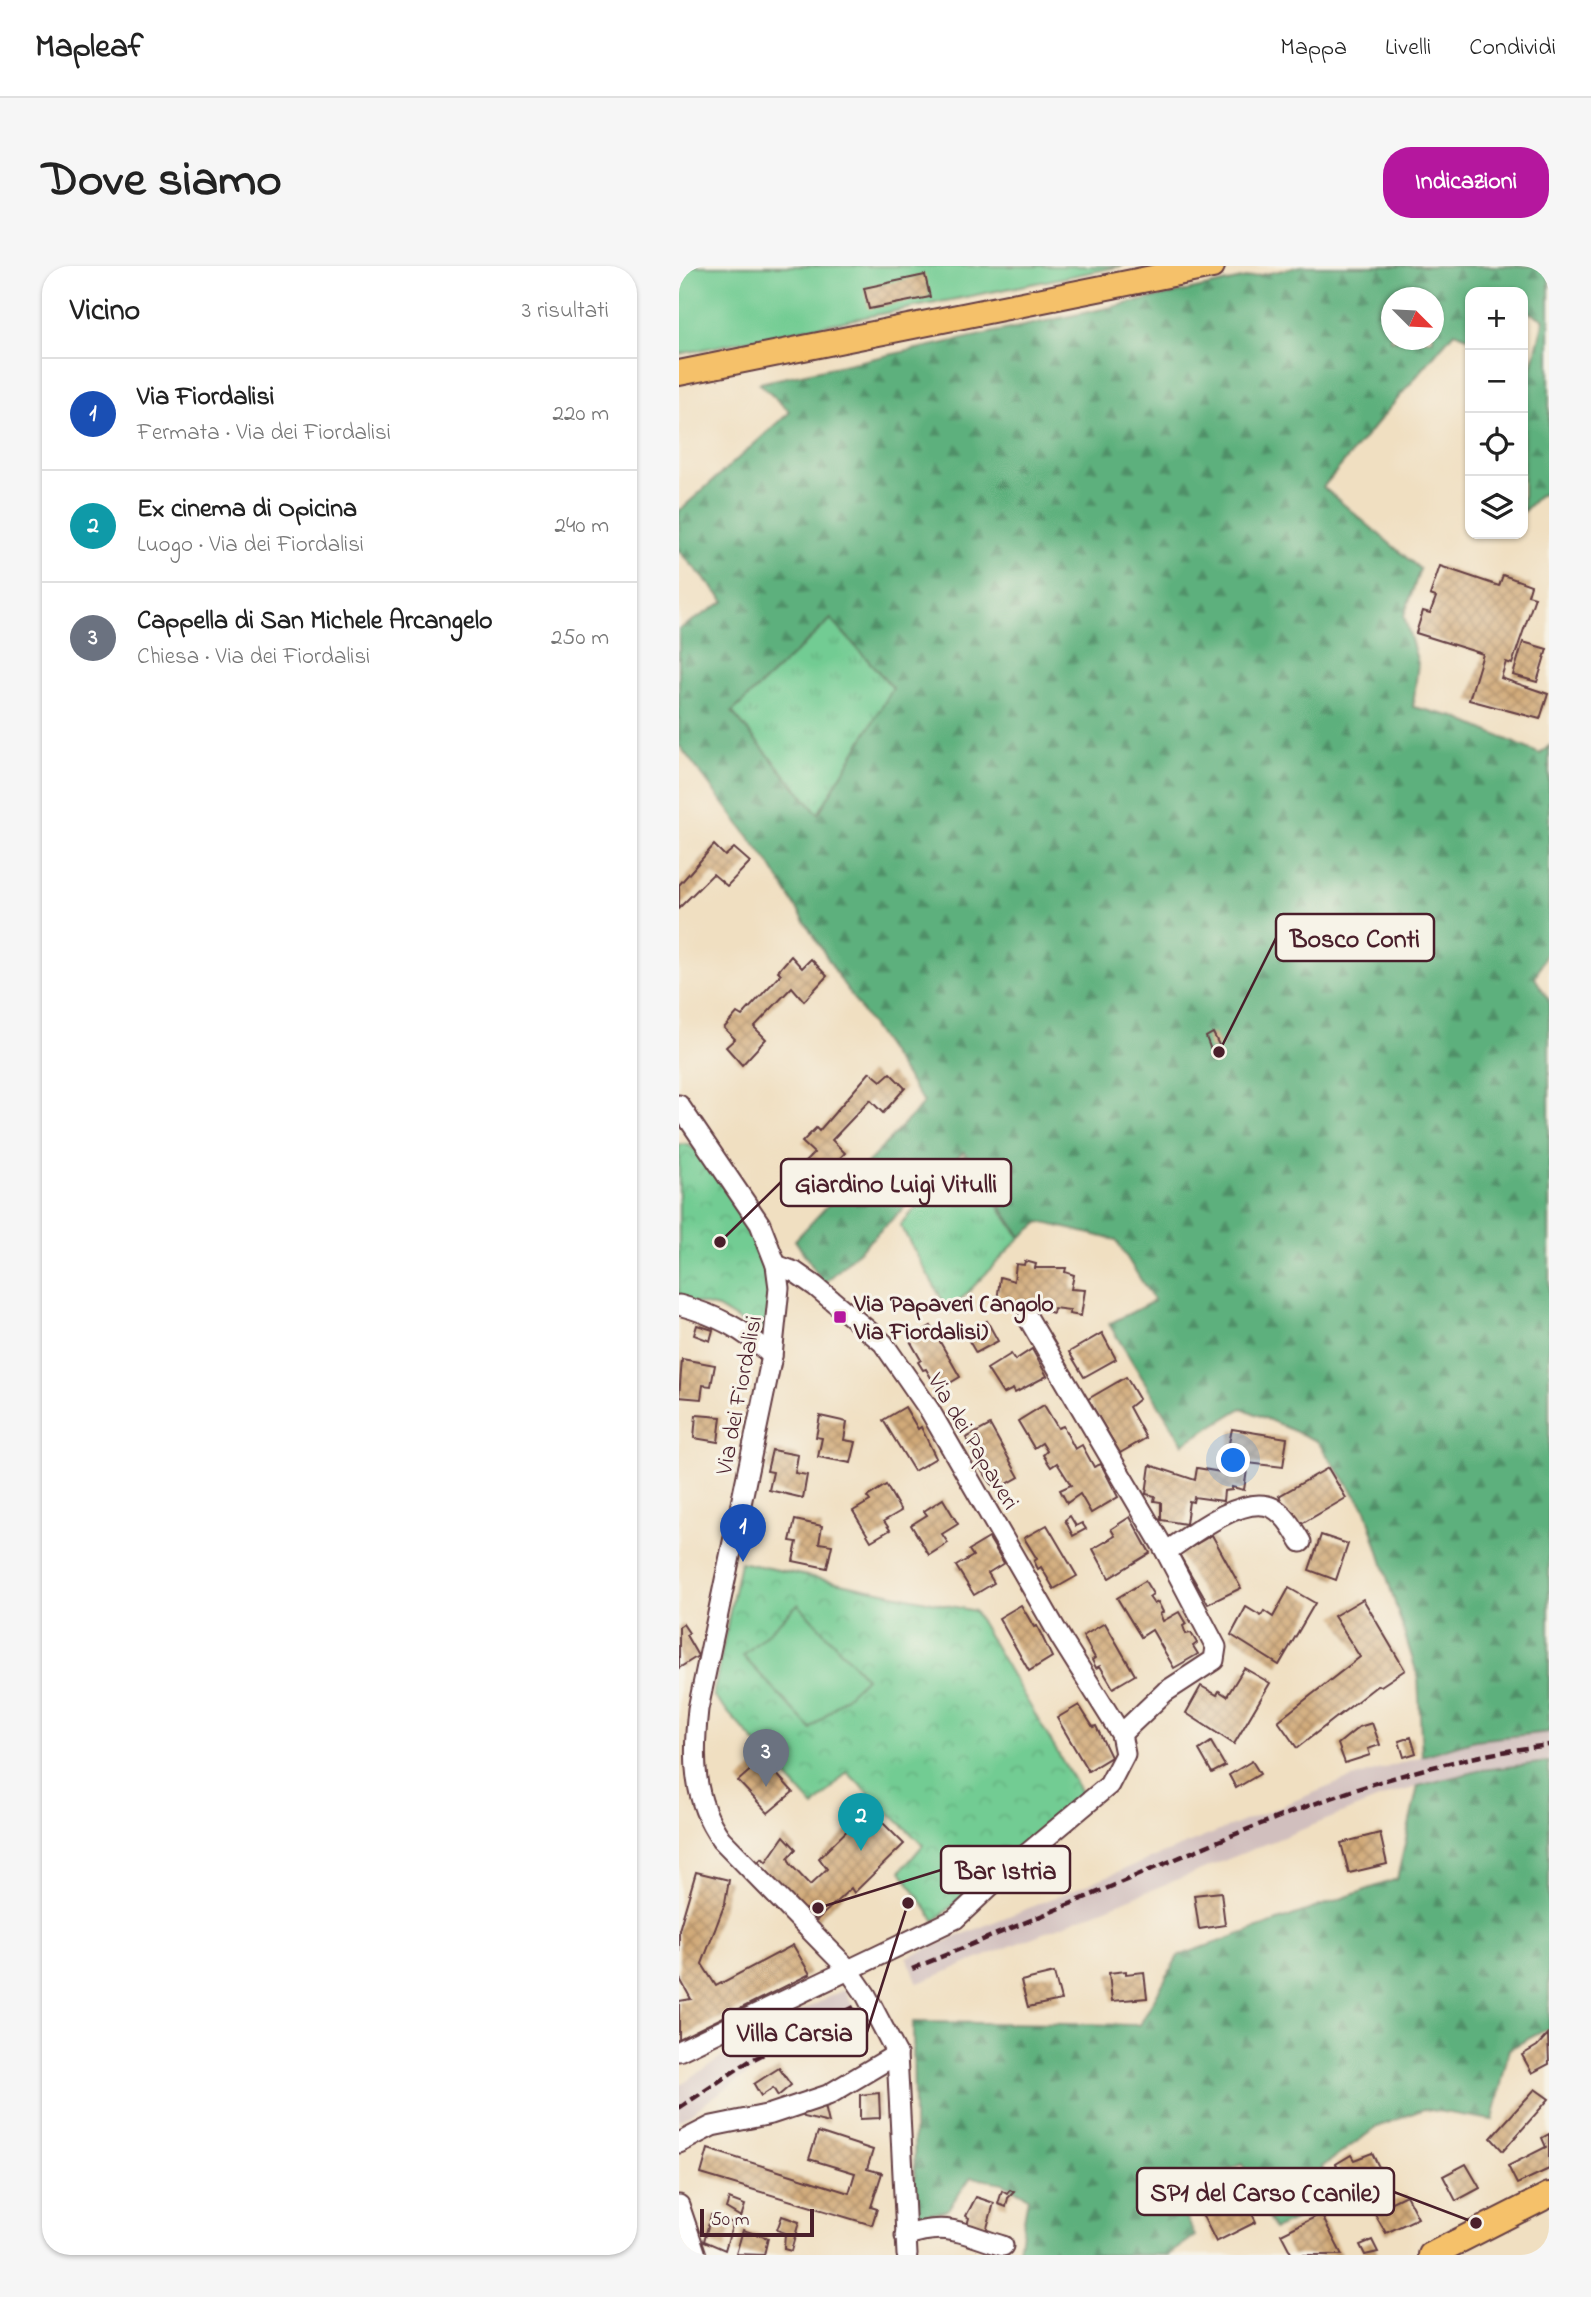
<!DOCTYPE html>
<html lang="it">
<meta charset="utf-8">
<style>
:root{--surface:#fff;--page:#f6f6f6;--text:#222;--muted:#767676;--line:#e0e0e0;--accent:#b5179e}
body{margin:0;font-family:"Indie Flower",sans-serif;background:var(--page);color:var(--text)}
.controls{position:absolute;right:21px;top:21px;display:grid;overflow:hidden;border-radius:14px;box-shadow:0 2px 5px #0004}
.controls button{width:63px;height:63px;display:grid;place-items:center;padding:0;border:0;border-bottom:2px solid var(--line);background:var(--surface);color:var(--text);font:35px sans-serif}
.compass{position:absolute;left:702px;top:21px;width:63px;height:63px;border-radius:50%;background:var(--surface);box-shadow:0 2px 5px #0004;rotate:114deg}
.scale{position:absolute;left:21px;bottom:18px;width:114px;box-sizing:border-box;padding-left:7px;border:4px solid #4a1f2b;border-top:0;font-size:19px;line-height:24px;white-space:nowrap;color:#4a1f2b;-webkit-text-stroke:5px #f7f3e8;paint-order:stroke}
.you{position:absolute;left:555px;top:1195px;width:24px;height:24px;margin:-18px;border:5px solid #fff;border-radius:50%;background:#1a73e8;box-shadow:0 0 0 10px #1a73e833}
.badge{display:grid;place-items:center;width:46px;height:46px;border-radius:50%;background:var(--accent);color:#fff;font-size:23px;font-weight:700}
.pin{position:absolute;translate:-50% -58px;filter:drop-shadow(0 2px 4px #0008)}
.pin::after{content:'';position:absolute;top:37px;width:24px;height:21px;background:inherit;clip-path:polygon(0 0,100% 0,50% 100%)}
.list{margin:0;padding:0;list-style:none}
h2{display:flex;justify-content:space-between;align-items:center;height:91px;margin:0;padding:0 28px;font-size:30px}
h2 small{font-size:23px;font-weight:400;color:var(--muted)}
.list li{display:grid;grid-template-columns:46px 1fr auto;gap:21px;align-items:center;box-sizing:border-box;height:112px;padding:0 28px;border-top:2px solid var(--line)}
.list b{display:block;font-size:26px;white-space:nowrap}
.list p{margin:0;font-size:23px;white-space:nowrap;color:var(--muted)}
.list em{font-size:23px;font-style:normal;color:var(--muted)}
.icon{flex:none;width:38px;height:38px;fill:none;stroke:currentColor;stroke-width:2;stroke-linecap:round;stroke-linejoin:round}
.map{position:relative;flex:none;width:870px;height:1989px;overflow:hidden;border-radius:28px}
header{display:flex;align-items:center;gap:42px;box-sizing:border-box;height:98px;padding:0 35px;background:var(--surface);border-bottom:2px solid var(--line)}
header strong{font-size:33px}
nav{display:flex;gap:38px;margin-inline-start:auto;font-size:24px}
.intro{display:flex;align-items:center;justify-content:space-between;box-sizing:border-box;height:168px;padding:0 42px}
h1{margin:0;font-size:49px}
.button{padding:18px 32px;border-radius:28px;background:var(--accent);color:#fff;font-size:24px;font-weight:700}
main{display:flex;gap:42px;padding:0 42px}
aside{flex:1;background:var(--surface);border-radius:28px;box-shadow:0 2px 5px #0004}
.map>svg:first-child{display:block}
.railway{fill:#d1bfbe}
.grass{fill:url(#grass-tufts);stroke:#5e765f;stroke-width:2}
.forest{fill:url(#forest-firs);stroke:#546854;stroke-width:2;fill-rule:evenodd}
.park{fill:url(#park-crowns);stroke:#5e765f;stroke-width:2}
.pitch{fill:#72cc93;stroke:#5e765f;stroke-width:2}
.building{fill:url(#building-cross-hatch)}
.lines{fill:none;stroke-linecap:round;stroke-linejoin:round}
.minor-casing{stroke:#633c42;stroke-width:23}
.major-casing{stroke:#633c42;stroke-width:28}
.minor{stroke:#fff;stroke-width:19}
.major{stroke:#f5c16b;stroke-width:24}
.rail{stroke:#4a1f2b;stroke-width:4.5;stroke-dasharray:10 5;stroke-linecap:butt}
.poi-dot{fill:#b5179e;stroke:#f7f3e8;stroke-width:2.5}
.labels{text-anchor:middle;stroke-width:6;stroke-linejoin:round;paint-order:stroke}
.poi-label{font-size:24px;font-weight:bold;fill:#4a1f2b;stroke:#f7f3e8;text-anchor:start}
.street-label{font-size:24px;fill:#4a1f2b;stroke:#f7f3e8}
.leader{fill:none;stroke:#4a1f2b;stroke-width:2.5}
.callout-dot{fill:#4a1f2b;stroke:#f7f3e8;stroke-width:2.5}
.callout{fill:#f7f3e8;stroke:#4a1f2b;stroke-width:2.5}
.callout-label{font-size:26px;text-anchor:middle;font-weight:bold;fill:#4a1f2b}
</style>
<header>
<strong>Mapleaf</strong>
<nav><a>Mappa</a><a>Livelli</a><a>Condividi</a></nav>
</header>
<div class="intro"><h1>Dove siamo</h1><a class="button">Indicazioni</a></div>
<main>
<aside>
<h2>Vicino<small>3 risultati</small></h2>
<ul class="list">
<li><span class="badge" style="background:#1a4fb4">1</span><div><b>Via Fiordalisi</b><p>Fermata · Via dei Fiordalisi</p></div><em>220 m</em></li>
<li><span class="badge" style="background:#0f9aa8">2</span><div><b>Ex cinema di Opicina</b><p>Luogo · Via dei Fiordalisi</p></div><em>240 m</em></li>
<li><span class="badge" style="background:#6b7280">3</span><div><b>Cappella di San Michele Arcangelo</b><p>Chiesa · Via dei Fiordalisi</p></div><em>250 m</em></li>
</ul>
</aside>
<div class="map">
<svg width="870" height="1989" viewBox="0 0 870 1989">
<defs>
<pattern id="grass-tufts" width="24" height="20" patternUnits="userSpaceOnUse" patternTransform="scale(1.75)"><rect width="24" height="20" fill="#72cc93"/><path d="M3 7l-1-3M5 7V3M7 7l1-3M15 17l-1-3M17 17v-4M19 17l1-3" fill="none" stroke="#64af7f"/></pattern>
<pattern id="forest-firs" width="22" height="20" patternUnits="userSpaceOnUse" patternTransform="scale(1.75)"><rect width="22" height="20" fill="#5db07d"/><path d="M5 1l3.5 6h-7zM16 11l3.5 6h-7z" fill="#4f8f67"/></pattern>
<pattern id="park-crowns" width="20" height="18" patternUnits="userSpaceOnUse" patternTransform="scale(1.75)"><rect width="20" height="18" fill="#72cc93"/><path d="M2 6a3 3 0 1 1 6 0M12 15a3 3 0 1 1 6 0" fill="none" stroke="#64af7f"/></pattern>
<pattern id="building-cross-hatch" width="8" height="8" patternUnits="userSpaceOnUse" patternTransform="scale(1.75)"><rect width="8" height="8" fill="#d1aa79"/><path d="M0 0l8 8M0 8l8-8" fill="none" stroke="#ac8a63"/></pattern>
</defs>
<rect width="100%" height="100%" fill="#f7f3e8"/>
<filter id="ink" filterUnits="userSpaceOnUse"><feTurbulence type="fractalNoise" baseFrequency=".0143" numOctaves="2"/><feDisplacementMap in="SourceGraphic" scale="14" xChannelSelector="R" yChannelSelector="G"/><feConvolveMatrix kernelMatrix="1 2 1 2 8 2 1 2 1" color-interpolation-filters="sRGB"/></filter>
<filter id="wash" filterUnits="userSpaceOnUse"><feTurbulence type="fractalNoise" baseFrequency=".00686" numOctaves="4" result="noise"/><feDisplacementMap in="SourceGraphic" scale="28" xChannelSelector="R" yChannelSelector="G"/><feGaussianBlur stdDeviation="1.57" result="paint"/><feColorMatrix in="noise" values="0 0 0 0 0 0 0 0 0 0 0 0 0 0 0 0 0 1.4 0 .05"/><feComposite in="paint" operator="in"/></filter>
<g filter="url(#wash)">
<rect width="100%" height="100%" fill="#f0dfc1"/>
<!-- railway -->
<g class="railway">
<polygon points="870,1466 870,1496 803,1504 712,1528 239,1717 228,1691 664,1515 796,1474"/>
<polygon points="166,1723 178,1750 104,1787 50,1820 0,1856 0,1819 91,1761"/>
</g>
<!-- grass -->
<g class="grass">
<polygon points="152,353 215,423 139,549 53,446"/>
<polygon points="285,889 341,972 270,1046 221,959"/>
</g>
<!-- forest -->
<g class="forest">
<path d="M623 0H870V227L861 229 844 246V136L865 53 844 44V26H791V72L775 66 644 221 741 303 725 350 739 397 734 441 776 451 861 488 870 480V681L856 712 870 734V1466L796 1474 743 1490 739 1411 687 1244 638 1175 563 1142 504 1178 430 1058 475 1035 437 974 361 956 342 971 285 885 145 1018 116 974 245 837 163 716 90 597 0 479V363L46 335 0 285V245L111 146 80 117ZM712 32H754V74H712ZM152 353 214 422 139 548 53 446Z"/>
<polygon points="870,1496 870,1762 830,1783 814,1854 745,1843 698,1861 643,1901 653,1938 595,1963 563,1898 498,1930 516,1970 489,1989 339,1989 349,1931 324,1917 292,1911 268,1944 236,1950 234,1756 461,1759 499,1690 718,1613 739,1520 803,1504"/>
</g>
<!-- park -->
<g class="park">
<path d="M6 878C35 887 88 980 92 1011 94 1030 88 1052 87 1071L39 1042 0 1033V879Z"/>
<polygon points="61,1296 295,1345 403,1528 256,1655 222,1605 244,1579 168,1506 135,1541 34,1430"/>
</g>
<!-- pitch -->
<g class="pitch">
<polygon points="0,0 443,0 0,88"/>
<polygon points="119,1338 187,1412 132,1463 64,1390"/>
</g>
<g id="blocks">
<!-- building -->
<g class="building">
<polygon points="246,9 251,31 190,43 185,22"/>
<polygon points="761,300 820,320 824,309 852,319 849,329 856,331 833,398 827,396 822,412 869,428 861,453 790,434 804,388 737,367 744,345 751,347 757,331 751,329"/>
<polygon points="844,376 868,383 858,416 834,409"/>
<polygon points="35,579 46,590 55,582 71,596 48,620 34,608 0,642 0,619"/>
<polygon points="112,690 123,702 132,693 148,710 125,735 113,721 75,761 87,773 63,799 47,781 56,773 45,762 58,747 63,750 102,708 99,705"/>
<polygon points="534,767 541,781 532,784 527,771"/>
<polygon points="191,806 202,815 211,807 226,822 204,847 191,834 153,874 166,887 141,912 126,896 135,887 123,876 137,862 140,865"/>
<polygon points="346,995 357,998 356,1002 387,1002 386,1006 395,1009 392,1023 406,1024 402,1050 390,1048 391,1044 375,1042 374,1047 364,1044 365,1039 355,1038 354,1043 343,1041 343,1036 318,1036 321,1011 335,1015 337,998 345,999"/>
<polygon points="308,1055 319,1075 297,1087 286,1068"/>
<polygon points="18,1059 34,1064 31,1075 15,1069"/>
<polygon points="252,1060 281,1111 259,1124 247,1103 244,1104 239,1096 242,1094 230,1073"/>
<polygon points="423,1067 437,1093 405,1111 390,1086"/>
<polygon points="353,1083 368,1110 336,1127 334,1123 324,1128 308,1103 332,1088 336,1094"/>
<polygon points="3,1093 36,1099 32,1120 24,1119 22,1133 0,1131"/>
<polygon points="447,1111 460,1133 450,1141 467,1172 441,1187 409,1133"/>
<polygon points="365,1139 379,1162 384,1160 396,1183 403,1179 415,1201 422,1198 439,1231 412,1247 401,1228 388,1237 381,1224 392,1219 378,1197 372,1201 364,1189 368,1185 363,1177 355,1182 339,1155"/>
<polygon points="226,1141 239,1163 242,1161 257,1192 235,1205 204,1154"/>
<polygon points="17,1149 42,1151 39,1176 15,1172"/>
<polygon points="141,1150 168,1156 165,1174 177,1176 172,1197 139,1191 143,1172 137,1171"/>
<polygon points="311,1159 340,1211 317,1224 297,1196 300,1194 287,1172"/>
<polygon points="553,1163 608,1172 604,1201 569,1197 565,1224 553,1221 553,1224 545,1225 544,1235 515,1231 514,1236 510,1235 507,1258 482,1254 482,1236 475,1235 476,1230 467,1228 471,1199 516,1214 518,1202 542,1206 542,1195 546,1196"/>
<polygon points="93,1184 119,1189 116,1207 128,1209 124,1232 90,1224 94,1206 88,1205"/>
<polygon points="649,1202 667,1232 617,1261 600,1230"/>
<polygon points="207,1219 222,1245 205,1255 211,1264 192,1275 174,1245 191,1235 188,1231"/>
<polygon points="264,1233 279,1258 263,1268 269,1277 250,1289 232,1259 248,1249 245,1245"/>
<polygon points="391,1250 397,1260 403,1257 407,1263 394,1270 386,1254"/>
<polygon points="451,1251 471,1287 430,1312 414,1283 436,1270 432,1263"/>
<polygon points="116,1254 143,1260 140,1277 153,1279 148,1302 114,1295 118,1276 111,1275"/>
<polygon points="368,1259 398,1310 375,1323 362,1301 359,1303 355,1295 358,1293 345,1272"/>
<polygon points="533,1269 562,1322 529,1338 500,1288"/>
<polygon points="642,1269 669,1278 657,1314 630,1304"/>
<polygon points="310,1272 325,1297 309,1307 315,1317 295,1329 277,1300 294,1290 290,1284"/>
<polygon points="466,1315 474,1328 470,1331 475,1338 479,1336 484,1346 481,1348 484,1355 500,1346 507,1358 504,1360 507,1368 512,1367 518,1377 514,1380 519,1388 495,1402 473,1364 462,1371 438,1332"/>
<polygon points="610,1322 636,1337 600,1399 552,1369 567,1341 582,1350 585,1345 594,1351"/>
<polygon points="684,1333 726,1404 702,1420 699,1419 618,1482 599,1455 681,1391 655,1350"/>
<polygon points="342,1339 355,1361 358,1360 373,1391 350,1405 320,1352"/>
<polygon points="426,1357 456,1409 434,1422 421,1400 417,1402 413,1394 416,1392 404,1370"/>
<polygon points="4,1358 10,1367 7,1369 19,1390 0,1402 0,1361"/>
<polygon points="565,1402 591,1417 555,1478 507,1447 522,1420 538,1429 540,1425 548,1430"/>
<polygon points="400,1439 414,1461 417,1460 432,1491 409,1505 378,1452"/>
<polygon points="693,1457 701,1479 689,1483 691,1489 666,1497 659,1478 680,1461"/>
<polygon points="732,1471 737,1487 725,1491 720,1475"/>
<polygon points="532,1476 546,1500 533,1507 520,1484"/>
<polygon points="84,1493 114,1526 89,1547 59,1515"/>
<polygon points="573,1495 581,1508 557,1522 550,1509"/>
<polygon points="190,1543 225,1578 175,1627 172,1622 138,1654 126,1643 123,1645 78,1597 83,1592 87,1596 105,1570 117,1583 109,1592 112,1599 131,1619 148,1603 140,1592"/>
<polygon points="701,1567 708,1598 670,1607 662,1577"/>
<polygon points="17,1606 50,1614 46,1637 23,1698 37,1720 114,1679 131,1708 0,1773 0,1735 12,1733 0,1711 0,1664"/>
<polygon points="542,1626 546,1659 520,1663 515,1629"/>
<polygon points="447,1705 447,1708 465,1706 468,1732 433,1735 430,1707"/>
<polygon points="375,1707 382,1734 349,1741 342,1715"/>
<polygon points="869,1768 870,1798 853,1807 843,1789 858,1780"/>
<polygon points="100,1802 112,1819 99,1830 94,1822 82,1830 75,1818"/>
<polygon points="856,1823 870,1833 824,1885 812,1872"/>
<polygon points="200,1827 201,1852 181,1853 181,1829"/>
<polygon points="145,1836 150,1857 125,1851 122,1844"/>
<polygon points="139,1866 194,1884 188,1903 203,1907 192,1941 198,1943 193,1959 22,1908 29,1883 170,1927 176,1907 130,1893"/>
<polygon points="870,1868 870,1903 838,1918 829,1900 867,1881 863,1872"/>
<polygon points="693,1887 703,1907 669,1925 657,1898 672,1889 675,1894"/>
<polygon points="787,1898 801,1922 777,1935 764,1910"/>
<polygon points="553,1906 577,1956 537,1976 512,1926"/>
<polygon points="331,1924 335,1926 329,1932 327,1941 319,1938 323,1925 328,1928"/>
<polygon points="727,1929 739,1952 707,1967 694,1945"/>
<polygon points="297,1931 315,1937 306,1969 287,1963 290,1952 287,1950"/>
<polygon points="50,1933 66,1939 62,1951 47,1942"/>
<polygon points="642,1948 663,1989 613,1989 602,1968"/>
<polygon points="32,1949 54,1957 46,1984 25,1975"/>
<polygon points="103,1950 120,1956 112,1985 105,1983 106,1967 98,1964"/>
<polygon points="64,1964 89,1972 85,1989 57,1988"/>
<polygon points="693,1974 699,1986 686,1989 681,1979"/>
</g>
</g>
</g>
<g filter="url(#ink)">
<use href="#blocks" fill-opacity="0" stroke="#633c42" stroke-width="2"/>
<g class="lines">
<defs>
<g id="minor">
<path d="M0 839 81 958 97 999 100 1022 93 1090 19 1443C14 1490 13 1533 42 1573L169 1703 187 1729 218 1788 228 1989"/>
<path d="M0 1039C37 1049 65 1063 93 1090"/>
<polyline points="349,1052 487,1286 537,1381 535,1394 486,1426 442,1468"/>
<path d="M487 1286C510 1270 565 1227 594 1242 607 1249 615 1265 622 1276"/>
<polyline points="0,1785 276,1653 325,1607 430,1519 446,1488 442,1468 383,1374 251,1145 204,1077 136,1020 116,1006 97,999"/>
<polyline points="0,1877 33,1860 92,1848 149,1829 218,1788"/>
<polyline points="0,1939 17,1989"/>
<path d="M226 1970C269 1955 284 1968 324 1980"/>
</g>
<g id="major">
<polyline points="0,107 533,0"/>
<polyline points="752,1989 870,1929"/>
</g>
</defs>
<!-- minor casing -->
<use href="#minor" class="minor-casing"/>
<!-- major casing -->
<use href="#major" class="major-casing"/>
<!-- minor -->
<use href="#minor" class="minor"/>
<!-- major -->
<use href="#major" class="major"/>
<!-- rail -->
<g class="rail">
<path d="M233 1703C297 1676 361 1651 424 1624 569 1562 712 1498 870 1479"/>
<polyline points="0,1842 69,1796 175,1741"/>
</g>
</g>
</g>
<!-- markers -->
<rect class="poi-dot" x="154" y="1044" width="14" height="14" rx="3.5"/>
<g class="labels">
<!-- poi labels -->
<g class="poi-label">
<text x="175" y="1045">Via Papaveri (angolo<tspan x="175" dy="28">Via Fiordalisi)</tspan></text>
</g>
<!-- street labels -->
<g class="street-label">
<text transform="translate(59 1129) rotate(-79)" y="8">Via dei Fiordalisi</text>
<text transform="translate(295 1175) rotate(59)" y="8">Via dei Papaveri</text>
</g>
</g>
<!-- callouts -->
<path class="leader" d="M540 786L597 672M41 976L102 916M139 1642L262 1604M229 1637L188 1766M797 1957L715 1926"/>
<g class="callout-dot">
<circle cx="540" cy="786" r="7"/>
<circle cx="41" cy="976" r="7"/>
<circle cx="139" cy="1642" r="7"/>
<circle cx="229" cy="1637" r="7"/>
<circle cx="797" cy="1957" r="7"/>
</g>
<g class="callout">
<rect x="597" y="648" width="158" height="47" rx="7"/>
<rect x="102" y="893" width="230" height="47" rx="7"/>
<rect x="262" y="1580" width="129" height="47" rx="7"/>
<rect x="44" y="1743" width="144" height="47" rx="7"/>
<rect x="458" y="1902" width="257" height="47" rx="7"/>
</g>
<g class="callout-label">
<text x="676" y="681">Bosco Conti</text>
<text x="217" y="926">Giardino Luigi Vitulli</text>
<text x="327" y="1613">Bar Istria</text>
<text x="116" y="1775">Villa Carsia</text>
<text x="586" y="1935">SP1 del Carso (canile)</text>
</g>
</svg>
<div class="controls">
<button>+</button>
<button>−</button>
<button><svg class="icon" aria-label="locate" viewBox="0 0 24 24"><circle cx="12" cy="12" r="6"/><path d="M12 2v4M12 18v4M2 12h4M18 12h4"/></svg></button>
<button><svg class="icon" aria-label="layers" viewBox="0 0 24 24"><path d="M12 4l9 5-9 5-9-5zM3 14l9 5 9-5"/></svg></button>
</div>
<svg class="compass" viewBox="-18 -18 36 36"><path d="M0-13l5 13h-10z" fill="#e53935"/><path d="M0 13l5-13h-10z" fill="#767676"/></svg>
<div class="scale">50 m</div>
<div class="you"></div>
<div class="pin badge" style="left:64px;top:1296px;background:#1a4fb4">1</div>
<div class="pin badge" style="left:182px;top:1585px;background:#0f9aa8">2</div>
<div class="pin badge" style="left:87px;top:1521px;background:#6b7280">3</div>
</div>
</main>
